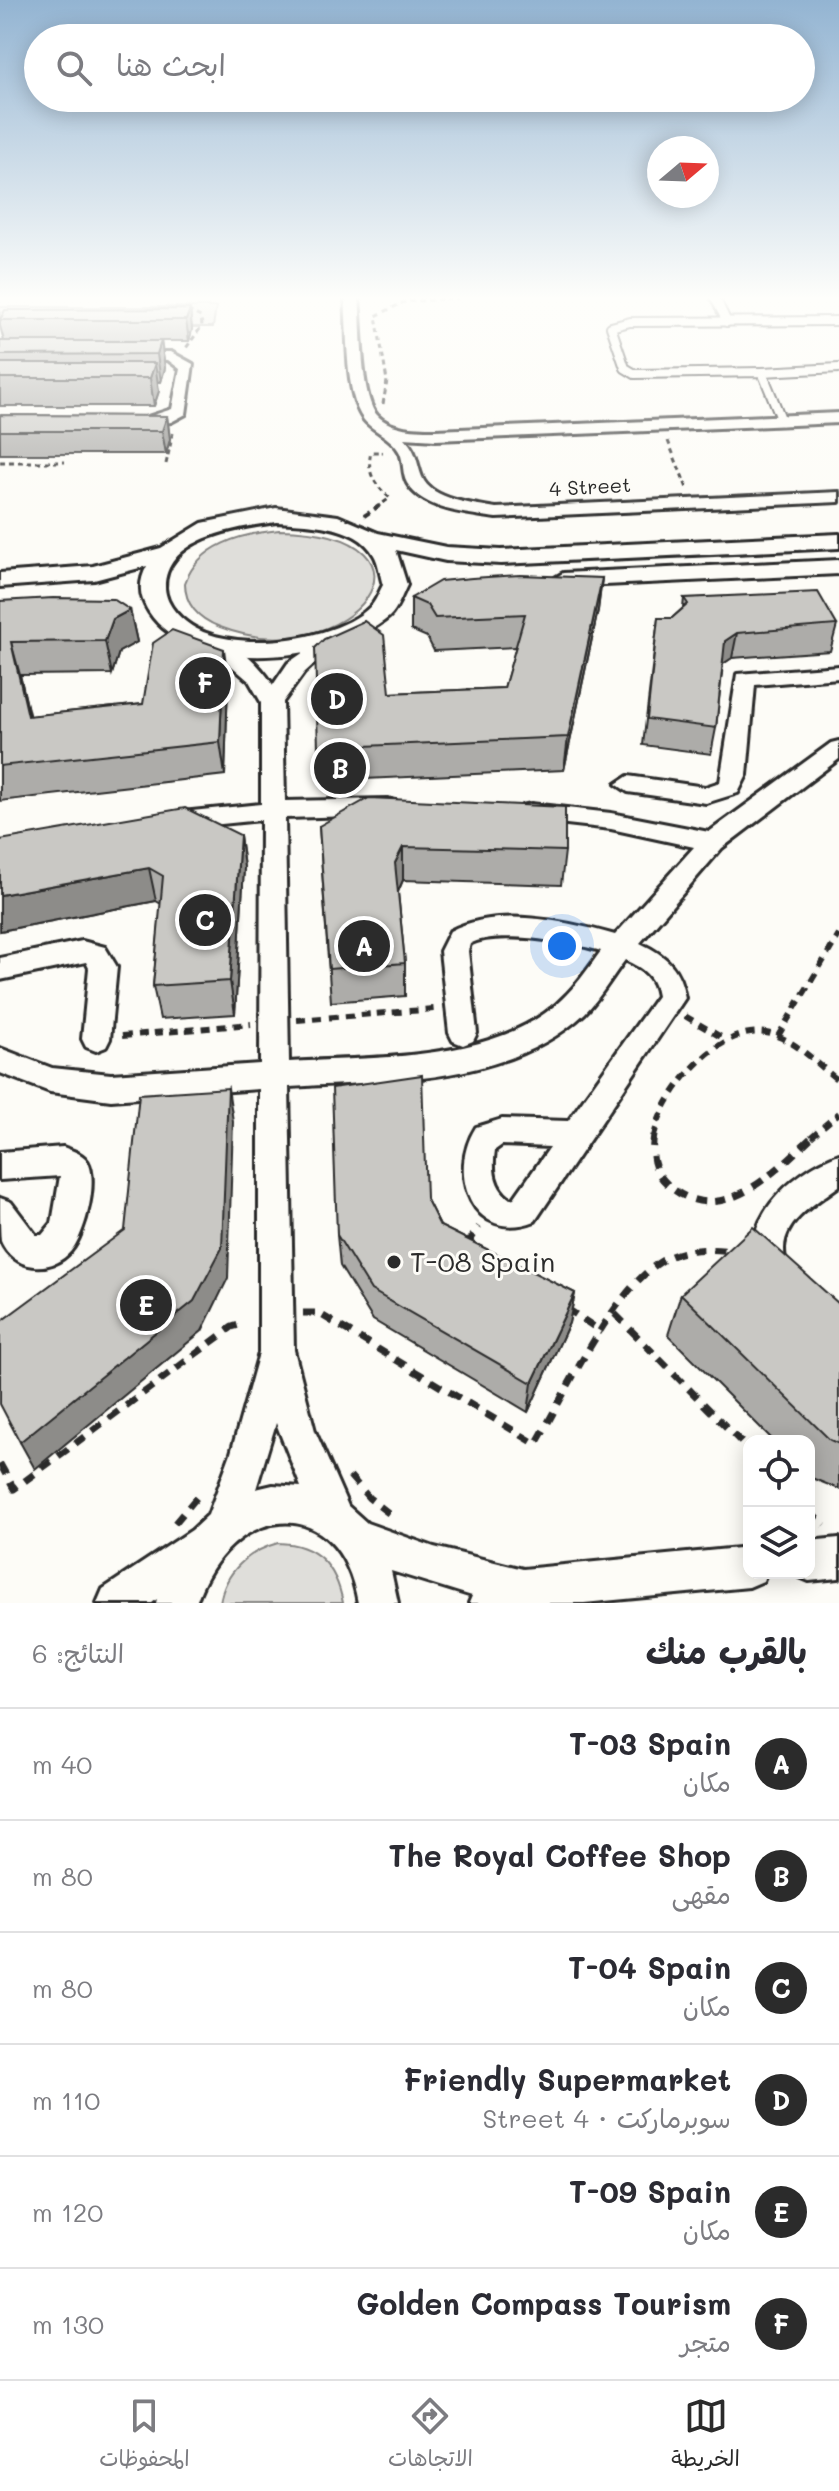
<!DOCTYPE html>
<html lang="ar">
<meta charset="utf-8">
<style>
:root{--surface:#fff;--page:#f2f2f3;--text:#2b2b33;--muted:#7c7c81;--line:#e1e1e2;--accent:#2b2b2b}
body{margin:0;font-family:Mali,"Playpen Sans Arabic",sans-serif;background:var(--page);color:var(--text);direction:rtl}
.controls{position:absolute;right:24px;bottom:24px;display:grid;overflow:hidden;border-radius:16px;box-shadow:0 4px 20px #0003}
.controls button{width:72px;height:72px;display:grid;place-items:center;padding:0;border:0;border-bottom:2px solid var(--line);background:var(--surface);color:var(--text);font:40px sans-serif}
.compass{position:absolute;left:647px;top:136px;width:72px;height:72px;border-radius:50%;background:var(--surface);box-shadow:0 4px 20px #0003;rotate:71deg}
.you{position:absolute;left:562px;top:946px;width:28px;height:28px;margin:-20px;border:6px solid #fff;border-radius:50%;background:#1a73e8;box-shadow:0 0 0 12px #1a73e833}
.badge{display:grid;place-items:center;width:52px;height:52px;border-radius:50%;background:var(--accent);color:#fff;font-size:26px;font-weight:700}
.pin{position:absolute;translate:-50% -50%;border:4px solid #fff;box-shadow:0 2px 8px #0006}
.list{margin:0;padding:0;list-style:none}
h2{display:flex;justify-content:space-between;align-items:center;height:104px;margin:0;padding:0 32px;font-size:34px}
h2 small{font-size:26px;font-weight:400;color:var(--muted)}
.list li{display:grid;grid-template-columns:52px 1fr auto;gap:24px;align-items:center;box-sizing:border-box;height:112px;padding:0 32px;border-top:2px solid var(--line)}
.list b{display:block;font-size:30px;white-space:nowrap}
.list p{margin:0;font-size:26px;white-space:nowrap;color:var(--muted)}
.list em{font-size:26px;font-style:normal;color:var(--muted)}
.icon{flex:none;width:44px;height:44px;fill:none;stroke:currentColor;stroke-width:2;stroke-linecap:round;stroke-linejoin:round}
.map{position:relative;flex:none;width:839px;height:1603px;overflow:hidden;direction:ltr}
.search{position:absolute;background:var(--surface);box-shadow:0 4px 20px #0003;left:24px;right:24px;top:24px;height:88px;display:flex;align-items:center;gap:20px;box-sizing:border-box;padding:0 28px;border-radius:44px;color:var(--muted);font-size:30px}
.sheet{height:776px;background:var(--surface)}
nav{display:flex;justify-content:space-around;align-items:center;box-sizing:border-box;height:112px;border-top:2px solid var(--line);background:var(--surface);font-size:22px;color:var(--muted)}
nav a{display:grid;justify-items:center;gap:4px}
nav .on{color:var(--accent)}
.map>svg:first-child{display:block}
.green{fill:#dfdeda;stroke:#858482;stroke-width:2}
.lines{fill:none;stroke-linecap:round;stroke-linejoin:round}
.service-casing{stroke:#2b2b2b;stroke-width:12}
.minor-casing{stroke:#2b2b2b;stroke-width:6}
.tertiary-casing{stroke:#2b2b2b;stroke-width:6}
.path-far3{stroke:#2b2b2b;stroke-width:3;stroke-dasharray:5 4;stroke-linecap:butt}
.path-far2{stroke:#2b2b2b;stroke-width:4;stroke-dasharray:7 5;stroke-linecap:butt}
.path-far1{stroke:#2b2b2b;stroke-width:6;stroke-dasharray:9 7;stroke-linecap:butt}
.path{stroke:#2b2b2b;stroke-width:7;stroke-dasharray:12 9;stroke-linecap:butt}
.service{stroke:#fdfcf7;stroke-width:8}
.minor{fill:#fdfcf7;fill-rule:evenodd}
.tertiary{fill:#fdfcf7;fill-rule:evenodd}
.wall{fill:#adaca9;stroke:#2b2b2b;stroke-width:2}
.shaded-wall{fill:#8d8c89;stroke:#2b2b2b;stroke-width:2}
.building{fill:#c9c8c4;stroke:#2b2b2b;stroke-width:2}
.poi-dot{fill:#2b2b2b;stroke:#fdfcf7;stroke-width:3}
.labels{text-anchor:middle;stroke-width:6;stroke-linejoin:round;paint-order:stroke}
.far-street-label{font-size:20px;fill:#2b2b2b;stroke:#fdfcf7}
.near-poi-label{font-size:28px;fill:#2b2b2b;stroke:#fdfcf7;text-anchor:start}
</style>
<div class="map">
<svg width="839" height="1603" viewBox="0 0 839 1603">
<rect width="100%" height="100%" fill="#fdfcf7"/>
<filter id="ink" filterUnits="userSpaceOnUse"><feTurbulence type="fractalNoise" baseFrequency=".0125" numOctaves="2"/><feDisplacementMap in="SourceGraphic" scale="16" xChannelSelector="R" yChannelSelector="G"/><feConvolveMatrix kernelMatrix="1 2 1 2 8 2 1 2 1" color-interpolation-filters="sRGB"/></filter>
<g filter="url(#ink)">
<!-- green -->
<g class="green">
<polygon points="0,307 216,307 213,327 0,327"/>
<path d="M279 530C460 533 351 677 220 627 199 619 185 606 185 583 199 544 242 534 279 530Z"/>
<path d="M278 1543C317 1544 336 1566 343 1603H220C225 1571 249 1551 278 1543Z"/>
</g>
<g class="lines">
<defs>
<g id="service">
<polyline points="715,298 727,322"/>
<polyline points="762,372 839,368"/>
<polyline points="782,421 762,372 635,374 625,368 611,327 630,322 839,321"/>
</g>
<g id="minor">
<path d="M345 298H359C362 325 360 395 377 415 391 430 417 430 436 430L839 413V423L436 440 404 438C417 451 416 461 422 477 431 500 475 504 496 508L839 492V502L496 518C469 514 422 510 407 483 402 474 404 462 400 453 392 437 374 432 364 420 344 395 348 329 345 298Z"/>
<polygon points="126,352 171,352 193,364 186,414 171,422 132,428 132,422 172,409 180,369 168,360 126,358"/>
<path d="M330 634 340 640 304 673 283 702 285 801 387 799 396 801 399 807 396 813 387 815 285 818 289 1062C376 1056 503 1063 567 994 580 981 590 966 601 951 572 943 497 929 470 944L468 951 477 1033 473 1041 463 1045 453 1041 449 1033 440 951 450 931C497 906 566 921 615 935L694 847 611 829 531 820 522 818 519 812 522 806 531 804 611 813 709 832 831 743 839 741V759L722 848 640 943C667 956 680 968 685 998L535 1221C473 1245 446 1174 476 1127L502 1119 568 1121 657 996C654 976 644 969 625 960 612 977 600 998 585 1013 507 1086 388 1080 289 1087L294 1350 315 1431 348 1506 367 1523 434 1547 523 1569 749 1547V1573H766L763 1581 749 1587 584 1603H469L472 1596 391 1571 398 1603H358C338 1487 229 1505 196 1603H156L157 1599 152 1603H97L103 1589 192 1530 208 1515 231 1453 259 1353V1089L111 1100 50 1092 0 1073V1048L52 1068 111 1074 260 1064 261 820 172 829 163 827 160 821 163 815 172 813 261 804V702L249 681 213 650 210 646 213 642C234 636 263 669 273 685L288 663ZM502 1145 550 1147 514 1198 510 1199C494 1187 492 1170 495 1150ZM276 1423 301 1487 273 1485 256 1489Z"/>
<polygon points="839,666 839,678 755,685 747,775 738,793 706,803 628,792 616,784 628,776 705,787 720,782 737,674"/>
<polygon points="82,941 105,947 117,967 110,1039 106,1047 96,1051 86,1047 82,1039 89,968 86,962 0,980 0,958"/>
<path d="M63 1147C70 1150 79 1152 85 1158 101 1175 85 1235 71 1251 51 1275 13 1270 1 1241 0 1230 0 1210 0 1198L11 1202 36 1235H42L52 1223 60 1176 0 1180V1152Z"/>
<path d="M839 1154V1186C819 1201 784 1220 784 1249 784 1262 788 1267 783 1280L771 1285 759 1280C735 1224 789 1173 839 1154Z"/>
<polygon points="839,1538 839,1578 809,1581 795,1575 809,1573 809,1541"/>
</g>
<g id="tertiary">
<path d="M276 508 338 516 378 533 446 547 501 550 839 534V548L501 564 446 561 396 550 407 585C402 595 397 610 389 617 336 662 192 678 149 612 139 597 138 582 147 566L94 580 0 587V573L93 566 161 548 202 523ZM276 522C306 524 357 524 374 555 379 563 380 576 383 585 379 592 376 601 371 606 337 641 240 652 197 629 182 621 166 606 165 588 164 537 240 527 276 522Z"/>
<polygon points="839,560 839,574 563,587 551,580 563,573"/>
</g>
</defs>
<!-- service casing -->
<use href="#service" class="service-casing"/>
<!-- minor casing -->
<use href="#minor" class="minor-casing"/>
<!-- tertiary casing -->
<use href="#tertiary" class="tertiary-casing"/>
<!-- path-far3 -->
<g class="path-far3">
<polyline points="161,310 186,310 201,317 202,326 186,348"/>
<polyline points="383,404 387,381 376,316 404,302 458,298"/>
<polyline points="668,441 687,488"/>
<polyline points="0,462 65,462"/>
<polyline points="166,464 173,433"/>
<path d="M376 508 390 498C375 485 366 473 371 452H383"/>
</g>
<!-- path-far2 -->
<polyline class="path-far2" points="364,516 379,506"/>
<!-- path-far1 -->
<g class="path-far1">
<polyline points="685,1016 726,1040"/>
<polyline points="297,1020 435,1009"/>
<polyline points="122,1036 251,1024"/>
<polyline points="778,1036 839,935"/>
<path d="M654 1137C661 1093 724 1017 774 1035 799 1043 818 1065 839 1081"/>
<polyline points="811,1137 839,1113"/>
</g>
<!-- path -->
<g class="path">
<path d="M654 1135C650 1159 654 1174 673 1189 724 1228 777 1169 814 1135"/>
<polyline points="467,1245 479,1227"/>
<polyline points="566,1308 602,1332"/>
<path d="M303 1313H318L536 1444C566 1392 611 1294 660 1262 681 1248 708 1248 732 1251"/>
<polyline points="615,1314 749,1450"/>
<polyline points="0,1464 14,1489 232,1327 246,1323"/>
<polyline points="350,1476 369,1498 395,1518"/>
<polyline points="809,1511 824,1526"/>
<polyline points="175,1523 202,1491"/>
</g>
<!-- service -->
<use href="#service" class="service"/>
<!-- minor -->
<use href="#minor" class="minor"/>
<!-- tertiary -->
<use href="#tertiary" class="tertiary"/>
</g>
<!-- wall -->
<g class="wall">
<polygon points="190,309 192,330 189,341 161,341 165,368 161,382 157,382 159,391 154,406 0,406 0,341 4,341 0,326 0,318"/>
<polygon points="0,415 167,416 170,439 166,454 0,454"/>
<polygon points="602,578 598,610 564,770 320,781 318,748 390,693 504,688 516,647 434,651 427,637 411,630 411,598"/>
<polygon points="684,598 837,625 830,651 732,658 723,664 716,728 711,754 643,745 658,618 672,618 683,608"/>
<polygon points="0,601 130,610 137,642 119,652 112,674 20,675 29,716 143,704 228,681 225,775 0,801"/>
<polygon points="319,826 565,851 561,885 403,880 398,892 405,963 405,996 331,1002"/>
<polygon points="240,835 244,868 235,1014 160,1019 153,986 161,904 156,901 0,931 0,840"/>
<polygon points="426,1198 440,1226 575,1293 569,1323 528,1412 373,1320 340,1266 337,1235"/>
<polygon points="681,1294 839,1304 839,1489 809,1477 809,1441 774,1441 668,1335"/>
</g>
<!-- shaded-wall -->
<g class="shaded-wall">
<polygon points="190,309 192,330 189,341 186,320"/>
<polygon points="161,341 165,368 161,382 157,354"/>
<polygon points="155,363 159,391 154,406 150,378"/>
<polygon points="167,416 170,439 166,454 162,431"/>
<polygon points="602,578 598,610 564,770 568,737"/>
<polygon points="130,610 137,642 119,652 112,674 105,641 113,619"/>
<polygon points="737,633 732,658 720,666 725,641"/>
<polygon points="11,642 20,675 37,749 28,716"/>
<polygon points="224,649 228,681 225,775 220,742"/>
<polygon points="240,835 244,868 235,1014 230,981"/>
<polygon points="403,847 403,880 396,896 395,863"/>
<polygon points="149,868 156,901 0,931 0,895"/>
<polygon points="228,1088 233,1121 228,1278 202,1331 35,1469 20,1442"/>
<polygon points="575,1293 569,1323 528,1412 532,1383"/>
</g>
<!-- building -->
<g class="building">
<polygon points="190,309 186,320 0,320 5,310"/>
<polygon points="0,341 161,341 157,354 0,355"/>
<polygon points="0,363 155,363 150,378 0,378"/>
<polygon points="0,415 167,416 162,431 0,431"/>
<polygon points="520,575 602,578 568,737 318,748 315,648 324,639 364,621 384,635 390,693 504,688 525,614 435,618 427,605 411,598 440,581 472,578"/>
<polygon points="818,592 837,625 737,633 725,641 716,728 647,719 658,618 672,618 688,604 684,598"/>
<polygon points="53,598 113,599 130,610 113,619 105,641 11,642 28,716 143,704 153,643 172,630 224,649 220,742 0,766 0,601"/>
<polygon points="369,798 565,807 565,851 403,847 395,863 405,963 329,969 319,826"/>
<polygon points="185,808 240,835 230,981 153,986 163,876 149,868 0,895 0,840"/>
<polygon points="422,1075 426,1198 440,1226 575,1293 532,1383 371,1290 337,1235 332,1088"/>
<polygon points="228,1088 222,1248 194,1301 20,1442 0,1404 0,1322 125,1230 139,1094"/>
<polygon points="753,1227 839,1304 839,1444 830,1440 681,1294"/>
</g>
</g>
<!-- sky -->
<linearGradient id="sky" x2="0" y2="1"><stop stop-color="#93b4d2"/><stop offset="0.57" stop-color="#fefefb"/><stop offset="1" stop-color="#fefefb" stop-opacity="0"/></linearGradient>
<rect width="839" height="523" fill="url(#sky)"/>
<!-- markers -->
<circle class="poi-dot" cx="394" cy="1262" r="8"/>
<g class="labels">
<!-- far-street labels -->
<g class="far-street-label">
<text transform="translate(590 487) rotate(-3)" y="7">4 Street</text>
</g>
<!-- near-poi labels -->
<g class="near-poi-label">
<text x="410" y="1272">T-08 Spain</text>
</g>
</g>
</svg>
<div class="controls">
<button><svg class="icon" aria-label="locate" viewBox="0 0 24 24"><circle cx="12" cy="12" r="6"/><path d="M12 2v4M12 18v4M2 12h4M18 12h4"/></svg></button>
<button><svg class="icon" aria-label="layers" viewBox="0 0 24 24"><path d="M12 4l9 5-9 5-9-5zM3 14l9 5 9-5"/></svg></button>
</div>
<svg class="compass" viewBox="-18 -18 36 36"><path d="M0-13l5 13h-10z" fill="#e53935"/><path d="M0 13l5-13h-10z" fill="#7c7c81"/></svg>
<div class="you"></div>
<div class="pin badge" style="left:364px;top:946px">A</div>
<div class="pin badge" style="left:340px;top:768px">B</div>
<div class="pin badge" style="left:205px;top:920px">C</div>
<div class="pin badge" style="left:337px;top:699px">D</div>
<div class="pin badge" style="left:146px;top:1305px">E</div>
<div class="pin badge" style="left:205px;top:683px">F</div>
<div class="search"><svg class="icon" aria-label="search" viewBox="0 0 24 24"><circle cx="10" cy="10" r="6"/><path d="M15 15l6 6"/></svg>ابحث هنا</div>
</div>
<section class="sheet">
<h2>بالقرب منك<small>النتائج: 6</small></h2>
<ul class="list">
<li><span class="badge">A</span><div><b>T-03 Spain</b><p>مكان</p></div><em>40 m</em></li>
<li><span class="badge">B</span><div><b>The Royal Coffee Shop</b><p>مقهى</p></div><em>80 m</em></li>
<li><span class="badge">C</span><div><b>T-04 Spain</b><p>مكان</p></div><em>80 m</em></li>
<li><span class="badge">D</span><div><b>Friendly Supermarket</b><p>سوبرماركت · 4 Street</p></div><em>110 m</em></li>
<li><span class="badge">E</span><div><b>T-09 Spain</b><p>مكان</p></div><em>120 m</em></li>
<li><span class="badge">F</span><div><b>Golden Compass Tourism</b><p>متجر</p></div><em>130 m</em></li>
</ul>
</section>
<nav>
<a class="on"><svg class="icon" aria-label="map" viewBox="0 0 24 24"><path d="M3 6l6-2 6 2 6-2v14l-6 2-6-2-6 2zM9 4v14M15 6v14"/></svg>الخريطة</a>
<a><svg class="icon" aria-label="directions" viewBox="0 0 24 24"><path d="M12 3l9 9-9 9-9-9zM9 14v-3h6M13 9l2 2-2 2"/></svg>الاتجاهات</a>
<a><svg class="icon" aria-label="saved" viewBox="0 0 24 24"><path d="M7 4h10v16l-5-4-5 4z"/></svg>المحفوظات</a>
</nav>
